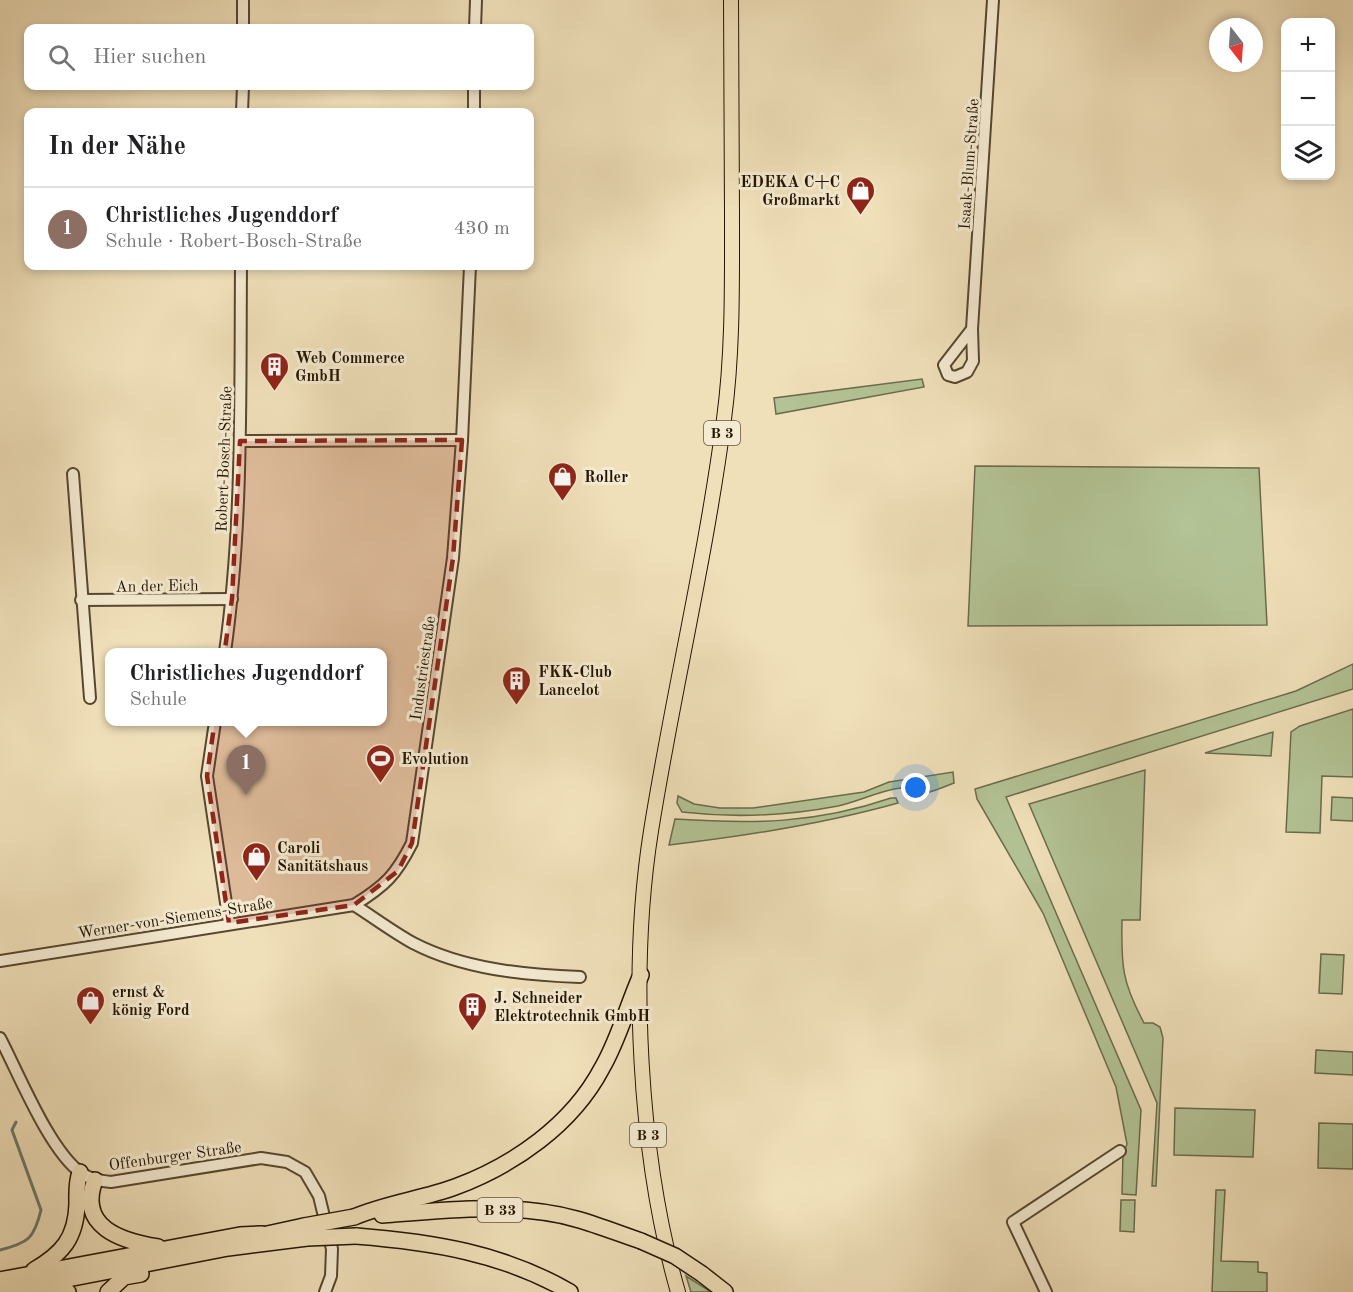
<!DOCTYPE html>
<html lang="de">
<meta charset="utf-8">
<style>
:root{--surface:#fff;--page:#f2f2f2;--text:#202124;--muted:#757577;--line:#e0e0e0;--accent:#8f2418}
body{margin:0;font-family:"Old Standard TT",serif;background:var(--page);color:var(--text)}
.controls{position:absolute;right:18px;top:18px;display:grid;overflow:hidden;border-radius:12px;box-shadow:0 3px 9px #0003}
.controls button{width:54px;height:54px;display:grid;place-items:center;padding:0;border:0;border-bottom:2px solid var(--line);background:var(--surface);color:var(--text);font:30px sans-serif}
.compass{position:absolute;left:1209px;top:18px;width:54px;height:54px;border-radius:50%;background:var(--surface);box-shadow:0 3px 9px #0003;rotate:163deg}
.you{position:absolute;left:916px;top:788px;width:21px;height:21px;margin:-15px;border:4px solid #fff;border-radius:50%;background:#1a73e8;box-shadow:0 0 0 9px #1a73e833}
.badge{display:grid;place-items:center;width:39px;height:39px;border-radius:50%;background:var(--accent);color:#fff;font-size:20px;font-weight:700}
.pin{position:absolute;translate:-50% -50px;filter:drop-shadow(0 2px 3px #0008)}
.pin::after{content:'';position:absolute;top:32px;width:21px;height:18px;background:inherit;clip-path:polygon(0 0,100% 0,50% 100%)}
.popup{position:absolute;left:105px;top:648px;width:282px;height:78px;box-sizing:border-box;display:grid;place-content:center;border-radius:12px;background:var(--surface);filter:drop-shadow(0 2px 4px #0005);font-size:20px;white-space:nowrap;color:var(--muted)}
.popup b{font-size:22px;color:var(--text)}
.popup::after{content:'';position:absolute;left:50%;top:100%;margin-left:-12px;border:12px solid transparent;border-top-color:var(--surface)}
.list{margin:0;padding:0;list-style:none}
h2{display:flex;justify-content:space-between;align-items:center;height:78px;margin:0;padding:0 24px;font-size:26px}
h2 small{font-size:20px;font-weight:400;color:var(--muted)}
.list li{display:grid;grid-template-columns:39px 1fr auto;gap:18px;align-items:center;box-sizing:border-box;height:84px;padding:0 24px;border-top:2px solid var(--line)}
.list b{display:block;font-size:22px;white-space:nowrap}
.list p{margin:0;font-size:20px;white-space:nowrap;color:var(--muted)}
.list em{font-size:20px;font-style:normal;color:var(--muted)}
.icon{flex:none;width:33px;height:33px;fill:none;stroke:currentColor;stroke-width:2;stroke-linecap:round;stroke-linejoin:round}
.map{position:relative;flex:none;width:1353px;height:1292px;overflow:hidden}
.search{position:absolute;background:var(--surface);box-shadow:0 3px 9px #0003;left:24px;top:24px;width:510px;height:66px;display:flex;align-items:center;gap:15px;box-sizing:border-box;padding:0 21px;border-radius:12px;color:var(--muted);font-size:22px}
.panel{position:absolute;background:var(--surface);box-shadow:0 3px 9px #0003;left:24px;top:108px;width:510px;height:162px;border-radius:12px}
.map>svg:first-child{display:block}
.green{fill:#b3c395;stroke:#6b6c4b;stroke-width:1.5}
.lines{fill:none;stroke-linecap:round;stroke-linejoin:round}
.stream{stroke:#6b786e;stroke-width:3}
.minor-casing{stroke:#56472f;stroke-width:14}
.major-casing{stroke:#231401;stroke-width:16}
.highway-casing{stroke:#231401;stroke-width:18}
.minor{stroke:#f5ebd2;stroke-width:10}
.major{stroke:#f0e0ba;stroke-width:14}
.highway{stroke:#f0e0ba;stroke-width:15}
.highway-bridge-casing{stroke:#231401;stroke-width:18;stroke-linecap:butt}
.highway-bridge{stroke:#f0e0ba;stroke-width:15}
.marked{fill:#8f2418;fill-opacity:0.2;stroke:#8f2418;stroke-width:4.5;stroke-dasharray:12 8;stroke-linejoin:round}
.labels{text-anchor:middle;stroke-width:6;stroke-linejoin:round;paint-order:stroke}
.shield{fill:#f5ebd2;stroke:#625440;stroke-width:1.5}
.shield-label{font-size:15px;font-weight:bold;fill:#231401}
.street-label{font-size:16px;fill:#231401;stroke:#f5ebd2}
.poi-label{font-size:16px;font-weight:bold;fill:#231401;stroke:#f5ebd2;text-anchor:start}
</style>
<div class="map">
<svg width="1353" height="1292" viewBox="0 0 1353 1292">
<rect width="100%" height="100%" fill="#f0e0ba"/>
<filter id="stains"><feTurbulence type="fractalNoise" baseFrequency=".00333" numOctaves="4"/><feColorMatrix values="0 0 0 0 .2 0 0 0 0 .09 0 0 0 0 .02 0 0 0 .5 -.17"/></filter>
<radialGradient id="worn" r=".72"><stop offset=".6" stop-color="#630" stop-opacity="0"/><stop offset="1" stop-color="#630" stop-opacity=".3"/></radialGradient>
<!-- green -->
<g class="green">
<polygon points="922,379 924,387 776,414 774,398"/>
<polygon points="975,466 1259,468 1267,625 968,626"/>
<polygon points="1353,664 1353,689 1006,797 1141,1110 1136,1195 1122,1194 1123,1155 1127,1144 1116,1087 1043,913 977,799 975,789 1296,691"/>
<polygon points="1353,709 1353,777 1322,776 1320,833 1286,832 1291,732 1300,726"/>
<polygon points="1273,732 1271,756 1205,753"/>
<path d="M1145 770 1140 920H1122C1121 966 1122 982 1144 1023H1153L1160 1027 1163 1038 1156 1186H1152L1157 1103 1029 804Z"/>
<path d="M953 772 954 783C932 791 922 799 900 788 879 791 859 801 838 806 786 816 734 818 682 812L677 803 678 796 694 804 720 808H753L864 792 889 782Z"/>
<polygon points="1332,797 1353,798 1353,821 1331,820"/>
<path d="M891 798H896L898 803C823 824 747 836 669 845L675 819C753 824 815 824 891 798Z"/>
<polygon points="1321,954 1344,955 1342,994 1319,993"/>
<polygon points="1316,1050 1353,1052 1353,1075 1315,1073"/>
<polygon points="1175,1108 1255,1110 1253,1157 1174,1155"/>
<polygon points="1319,1123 1353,1124 1353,1169 1318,1168"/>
<polygon points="1216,1190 1225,1190 1221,1261 1258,1262 1258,1272 1267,1273 1267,1292 1212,1292"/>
<polygon points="1121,1200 1135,1200 1134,1232 1120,1231"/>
<polygon points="686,1276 711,1292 691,1292"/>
</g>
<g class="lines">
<!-- stream -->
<path class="stream" d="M0 1250C28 1243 34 1239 41 1210L12 1130 16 1122"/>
<defs>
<g id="minor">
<polyline points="243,28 243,0"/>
<polyline points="475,28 476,0"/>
<polyline points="242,112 243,86"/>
<polyline points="474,112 474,86"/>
<polyline points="972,329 944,365 948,375 955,377 967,372 973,361 972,329 993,0"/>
<polyline points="240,441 462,440"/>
<polyline points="73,474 90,698"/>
<polyline points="81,600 232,599"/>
<path d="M225 652C243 525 240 394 241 266"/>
<polyline points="215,722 207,776 229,923"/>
<path d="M354 905C373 917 393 932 413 943 463 969 524 975 580 977"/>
<path d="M0 961 354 905C385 886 396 875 412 843L453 558 462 440 470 266"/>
<path d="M0 1038C19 1074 49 1150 81 1173 90 1179 100 1181 111 1182L261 1158 287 1162 305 1172 319 1196 332 1249 331 1276 325 1292"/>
<polyline points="1046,1292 1013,1222 1120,1151"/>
</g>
<path id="major" d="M678 1292C639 1157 629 970 651 831 673 693 706 557 724 419 733 352 732 283 732 216 732 144 732 72 731 0"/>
<g id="highway">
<path d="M95 1180C77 1227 121 1241 158 1247"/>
<path d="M382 1215C443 1210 516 1202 576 1219 598 1225 620 1234 641 1241"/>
<path d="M354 1217C387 1203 422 1199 455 1187 514 1165 572 1125 602 1068 618 1041 628 1004 641 975"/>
<path d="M356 1236C432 1242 503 1253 570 1292"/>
<polyline points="254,1237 304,1226"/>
<path d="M34 1270C62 1254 76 1238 77 1204 77 1192 76 1184 80 1172"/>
<polyline points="702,1274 725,1292"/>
<polyline points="0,1280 240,1235 262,1234"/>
<polyline points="0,1292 228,1248 307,1238"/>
<polyline points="46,1292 68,1292"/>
<polyline points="108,1292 124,1277 141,1274"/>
</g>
</defs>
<!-- minor casing -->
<use href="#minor" class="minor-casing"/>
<!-- major casing -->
<use href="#major" class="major-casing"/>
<!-- highway casing -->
<use href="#highway" class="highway-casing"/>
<!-- minor -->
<use href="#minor" class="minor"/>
<!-- major -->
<use href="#major" class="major"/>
<!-- highway -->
<use href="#highway" class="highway"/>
<defs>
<g id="highway-bridge">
<polyline points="304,1226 354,1217"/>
<polyline points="307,1238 356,1236"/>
<polyline points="641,1241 675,1256 702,1274"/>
</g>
</defs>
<!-- highway-bridge casing -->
<use href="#highway-bridge" class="highway-bridge-casing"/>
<!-- highway-bridge -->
<use href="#highway-bridge" class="highway-bridge"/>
</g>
<!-- marked area -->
<path class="marked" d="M462 440 453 558 412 843 398 871 354 905 229 923 207 776 232 599 240 441Z"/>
<!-- icons -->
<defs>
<symbol id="shop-pin" viewBox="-11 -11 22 30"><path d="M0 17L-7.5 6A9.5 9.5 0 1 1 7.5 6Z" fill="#8f2418" stroke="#f5ebd2"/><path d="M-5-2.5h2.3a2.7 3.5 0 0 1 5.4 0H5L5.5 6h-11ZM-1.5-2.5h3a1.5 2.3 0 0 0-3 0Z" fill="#fff"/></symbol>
<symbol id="building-pin" viewBox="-11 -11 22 30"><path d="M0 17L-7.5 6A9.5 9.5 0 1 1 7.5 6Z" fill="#8f2418" stroke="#f5ebd2"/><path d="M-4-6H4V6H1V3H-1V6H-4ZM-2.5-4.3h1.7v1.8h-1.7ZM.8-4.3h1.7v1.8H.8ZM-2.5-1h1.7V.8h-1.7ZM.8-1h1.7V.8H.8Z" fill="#fff"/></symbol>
<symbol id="stadium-pin" viewBox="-11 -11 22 30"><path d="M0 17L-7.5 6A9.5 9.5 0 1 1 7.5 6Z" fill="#8f2418" stroke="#f5ebd2"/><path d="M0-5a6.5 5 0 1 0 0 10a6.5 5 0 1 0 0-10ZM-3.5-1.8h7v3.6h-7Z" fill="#fff"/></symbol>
</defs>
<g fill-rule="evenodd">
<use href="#shop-pin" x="844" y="174" width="33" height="45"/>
<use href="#building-pin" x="258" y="350" width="33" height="45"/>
<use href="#shop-pin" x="546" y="460" width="33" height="45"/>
<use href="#building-pin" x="500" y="664" width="33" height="45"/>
<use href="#stadium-pin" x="364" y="742" width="33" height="45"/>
<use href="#shop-pin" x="240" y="840" width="33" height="45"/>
<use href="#shop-pin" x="74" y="984" width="33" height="45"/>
<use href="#building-pin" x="456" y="990" width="33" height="45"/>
</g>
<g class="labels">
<!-- shield labels -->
<g class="shield">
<rect x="704" y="421" width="36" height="24" rx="4.5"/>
<rect x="630" y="1123" width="36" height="24" rx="4.5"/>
<rect x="477.5" y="1198" width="45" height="24" rx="4.5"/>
</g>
<g class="shield-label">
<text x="722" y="438">B 3</text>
<text x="648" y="1140">B 3</text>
<text x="500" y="1215">B 33</text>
</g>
<!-- street labels -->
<g class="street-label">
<text transform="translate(968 164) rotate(-86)" y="6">Isaak-Blum-Straße</text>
<text transform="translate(223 459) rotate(-88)" y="6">Robert-Bosch-Straße</text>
<text transform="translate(157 585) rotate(-1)" y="6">An der Eich</text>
<text transform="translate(422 668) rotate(-82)" y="6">Industriestraße</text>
<text transform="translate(175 917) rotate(-9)" y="6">Werner-von-Siemens-Straße</text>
<text transform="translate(175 1155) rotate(-8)" y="6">Offenburger Straße</text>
</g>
<!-- poi labels -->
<g class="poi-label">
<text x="840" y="187" text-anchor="end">EDEKA C+C<tspan x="840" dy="18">Großmarkt</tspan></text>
<text x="295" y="363">Web Commerce<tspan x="295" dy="18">GmbH</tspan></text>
<text x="584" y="482">Roller</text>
<text x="538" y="677">FKK-Club<tspan x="538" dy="18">Lancelot</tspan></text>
<text x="401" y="764">Evolution</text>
<text x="277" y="853">Caroli<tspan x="277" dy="18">Sanitätshaus</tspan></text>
<text x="112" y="997">ernst &amp;<tspan x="112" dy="18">könig Ford</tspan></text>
<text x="494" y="1003">J. Schneider<tspan x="494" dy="18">Elektrotechnik GmbH</tspan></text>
</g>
</g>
<rect width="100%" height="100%" filter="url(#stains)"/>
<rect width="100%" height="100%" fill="url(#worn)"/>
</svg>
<div class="controls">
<button>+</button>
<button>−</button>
<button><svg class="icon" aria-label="layers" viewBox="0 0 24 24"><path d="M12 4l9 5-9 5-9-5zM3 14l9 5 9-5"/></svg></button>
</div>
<svg class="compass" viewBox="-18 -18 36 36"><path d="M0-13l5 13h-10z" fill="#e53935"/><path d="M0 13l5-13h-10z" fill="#757577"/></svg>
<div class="you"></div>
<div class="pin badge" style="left:246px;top:795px;background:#8d6e63">1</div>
<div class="popup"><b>Christliches Jugenddorf</b>Schule</div>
<div class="search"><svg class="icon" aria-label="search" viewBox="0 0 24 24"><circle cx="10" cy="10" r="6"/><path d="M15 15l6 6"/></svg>Hier suchen</div>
<section class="panel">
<h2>In der Nähe<small></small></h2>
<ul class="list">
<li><span class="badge" style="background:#8d6e63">1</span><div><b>Christliches Jugenddorf</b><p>Schule · Robert-Bosch-Straße</p></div><em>430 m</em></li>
</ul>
</section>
</div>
